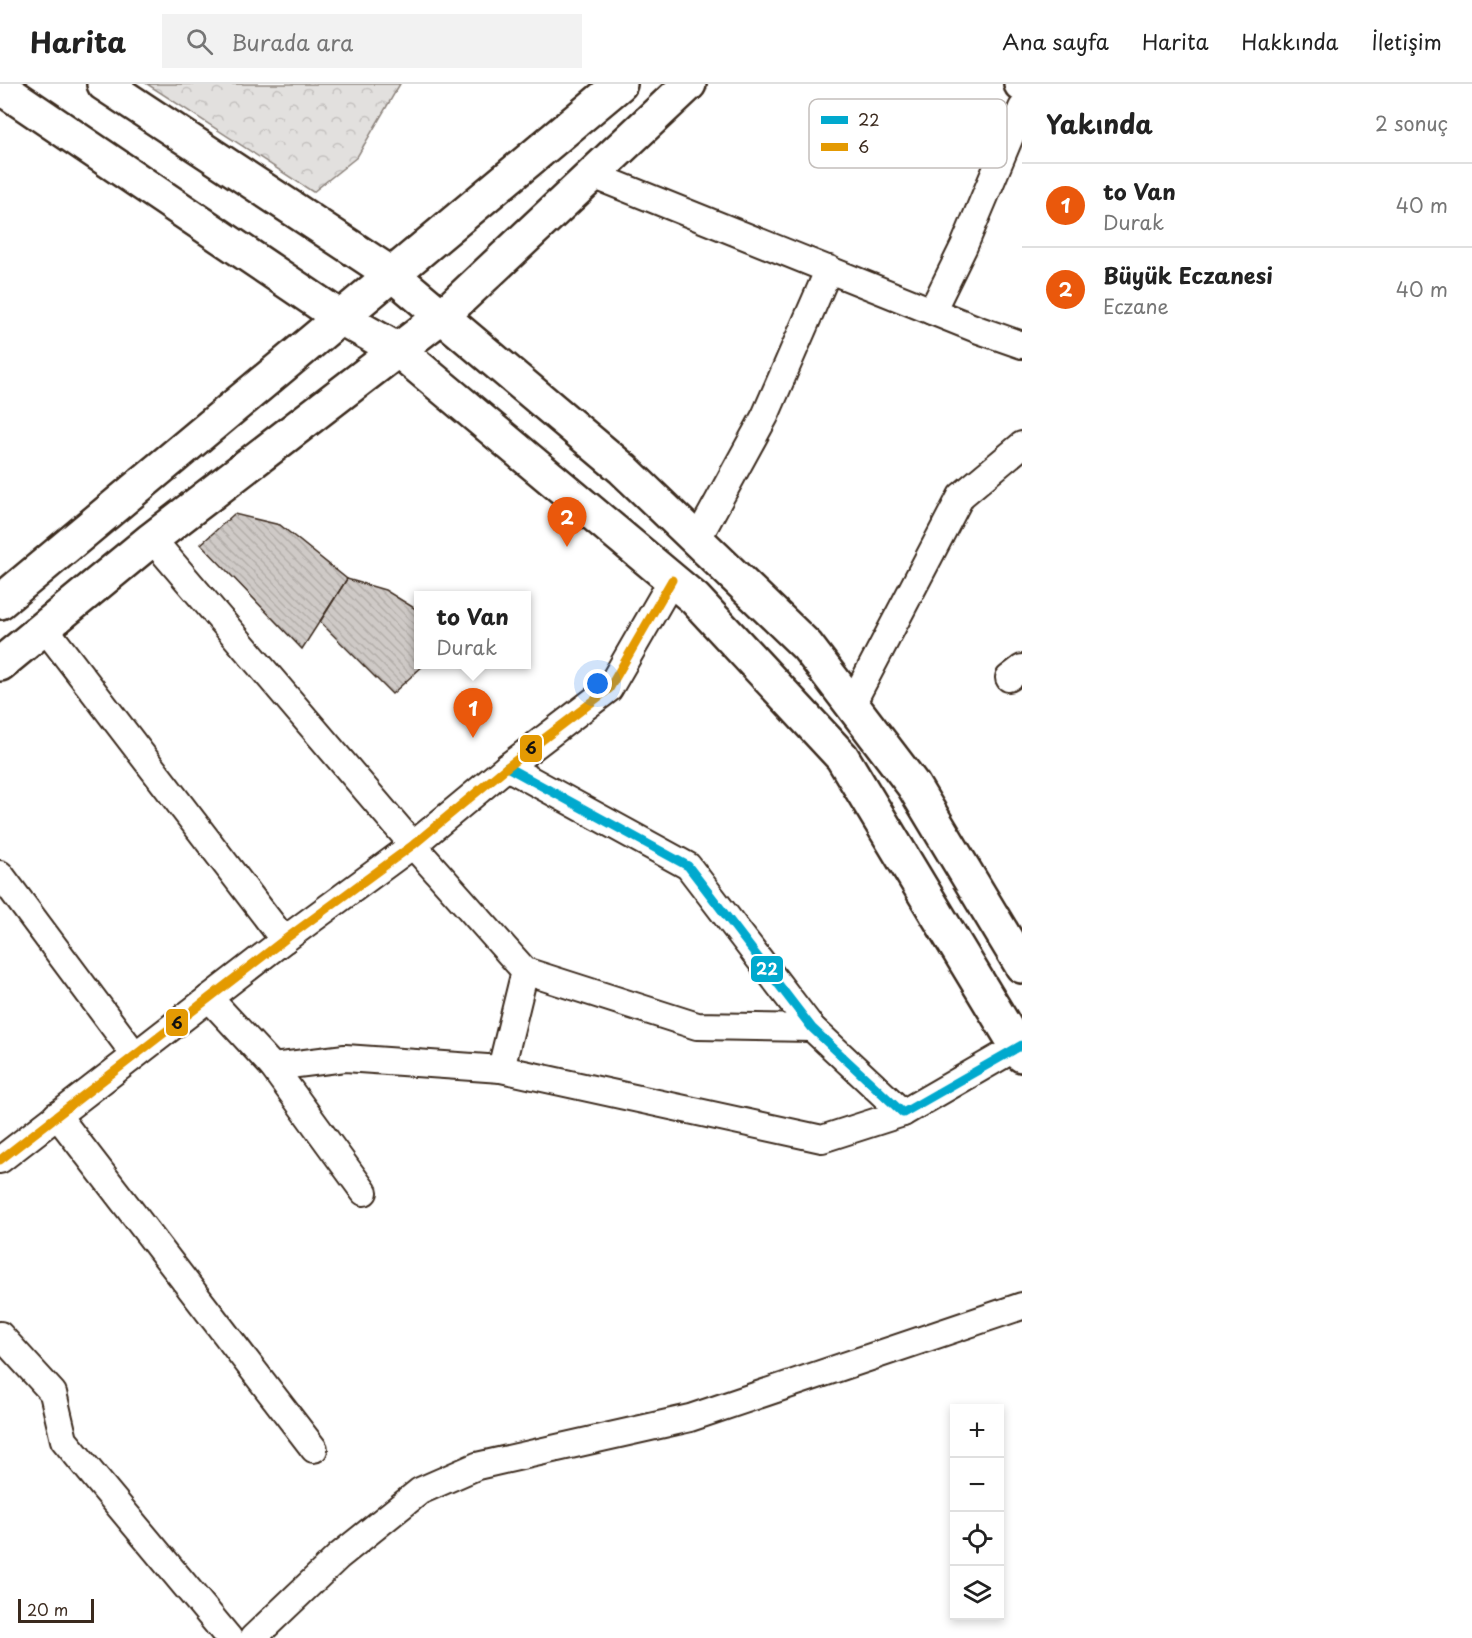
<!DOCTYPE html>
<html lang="tr">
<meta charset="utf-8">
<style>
:root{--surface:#fff;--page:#f2f2f2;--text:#222;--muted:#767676;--line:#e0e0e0;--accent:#ea580c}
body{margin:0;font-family:"Playpen Sans",sans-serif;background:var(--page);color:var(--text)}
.controls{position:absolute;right:18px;bottom:18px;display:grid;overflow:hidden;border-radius:0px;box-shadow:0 3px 9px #0003}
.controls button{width:54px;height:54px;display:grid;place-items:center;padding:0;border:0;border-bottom:2px solid var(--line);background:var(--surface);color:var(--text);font:30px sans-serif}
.scale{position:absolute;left:18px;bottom:15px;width:76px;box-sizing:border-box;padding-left:6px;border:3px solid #3b2a1e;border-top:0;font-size:16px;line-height:21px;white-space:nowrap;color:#3b2a1e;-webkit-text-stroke:4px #fff;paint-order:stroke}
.you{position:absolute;left:598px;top:600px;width:21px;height:21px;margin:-15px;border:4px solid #fff;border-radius:50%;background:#1a73e8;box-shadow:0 0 0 9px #1a73e833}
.badge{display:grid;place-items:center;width:39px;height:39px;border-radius:50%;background:var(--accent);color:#fff;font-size:20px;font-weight:700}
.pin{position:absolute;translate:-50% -50px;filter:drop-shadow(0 2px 3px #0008)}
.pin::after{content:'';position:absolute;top:32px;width:21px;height:18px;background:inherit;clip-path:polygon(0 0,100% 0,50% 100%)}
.popup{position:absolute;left:414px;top:507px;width:117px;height:78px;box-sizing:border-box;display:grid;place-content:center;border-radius:0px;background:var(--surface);filter:drop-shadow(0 2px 4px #0005);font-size:20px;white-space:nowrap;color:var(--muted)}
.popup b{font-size:22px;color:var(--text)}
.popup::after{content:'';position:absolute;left:50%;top:100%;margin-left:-12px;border:12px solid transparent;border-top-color:var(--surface)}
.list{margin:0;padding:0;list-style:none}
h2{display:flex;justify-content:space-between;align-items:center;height:78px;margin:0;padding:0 24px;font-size:26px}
h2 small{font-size:20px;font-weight:400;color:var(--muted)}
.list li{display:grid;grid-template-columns:39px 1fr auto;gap:18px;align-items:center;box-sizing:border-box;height:84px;padding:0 24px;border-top:2px solid var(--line)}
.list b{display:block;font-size:22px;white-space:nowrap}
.list p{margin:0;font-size:20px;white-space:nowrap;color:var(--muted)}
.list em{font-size:20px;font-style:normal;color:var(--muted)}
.icon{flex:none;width:33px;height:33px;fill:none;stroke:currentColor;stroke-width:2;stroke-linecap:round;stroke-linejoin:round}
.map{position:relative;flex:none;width:1022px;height:1554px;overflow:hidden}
header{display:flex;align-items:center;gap:36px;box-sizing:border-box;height:84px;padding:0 30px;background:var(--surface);border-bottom:2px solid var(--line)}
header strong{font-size:28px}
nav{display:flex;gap:33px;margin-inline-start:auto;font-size:21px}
.search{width:420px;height:54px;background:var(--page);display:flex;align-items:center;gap:15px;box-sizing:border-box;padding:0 21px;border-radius:0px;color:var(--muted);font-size:22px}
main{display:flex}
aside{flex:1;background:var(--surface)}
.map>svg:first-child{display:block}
.forest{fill:url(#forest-crowns);stroke:#8e857e;stroke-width:1.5}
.building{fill:url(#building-back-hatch);stroke:#3b2a1e;stroke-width:1.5}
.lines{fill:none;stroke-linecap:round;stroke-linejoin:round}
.street-casing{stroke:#3b2a1e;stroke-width:30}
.secondary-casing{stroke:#3b2a1e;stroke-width:38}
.street{stroke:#fff;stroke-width:26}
.secondary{stroke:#fff;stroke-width:33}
.bus-1-casing{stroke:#fff;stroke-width:14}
.bus-2-casing{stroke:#fff;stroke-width:14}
.bus-1{stroke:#00a9ce;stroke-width:9}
.bus-2{stroke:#e49a03;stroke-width:9}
.key{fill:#fff;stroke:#c4bfbc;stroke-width:1.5}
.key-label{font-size:16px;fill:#3b2a1e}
.line-badge{stroke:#fff;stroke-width:2}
.badge-label{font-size:16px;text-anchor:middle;font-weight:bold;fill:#fff}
.pale-badge-label{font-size:16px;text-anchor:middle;font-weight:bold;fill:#111}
</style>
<header>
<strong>Harita</strong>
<div class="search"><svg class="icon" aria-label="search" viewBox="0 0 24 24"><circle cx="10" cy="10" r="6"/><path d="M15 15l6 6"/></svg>Burada ara</div>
<nav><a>Ana sayfa</a><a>Harita</a><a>Hakkında</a><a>İletişim</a></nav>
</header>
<main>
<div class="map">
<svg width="1022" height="1554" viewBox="0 0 1022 1554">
<defs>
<pattern id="forest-crowns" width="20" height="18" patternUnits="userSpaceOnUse" patternTransform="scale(1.5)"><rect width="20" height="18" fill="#e2e0de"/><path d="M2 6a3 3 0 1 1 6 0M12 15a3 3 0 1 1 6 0" fill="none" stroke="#c3c0be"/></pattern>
<pattern id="building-back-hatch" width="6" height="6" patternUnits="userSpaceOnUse" patternTransform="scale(1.5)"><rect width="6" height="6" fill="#cfcac7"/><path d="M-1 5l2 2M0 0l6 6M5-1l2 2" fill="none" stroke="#b3aeaa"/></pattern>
</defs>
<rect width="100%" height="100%" fill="#fff"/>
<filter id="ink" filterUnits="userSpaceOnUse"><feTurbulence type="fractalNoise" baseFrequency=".0167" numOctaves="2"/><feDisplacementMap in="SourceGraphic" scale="12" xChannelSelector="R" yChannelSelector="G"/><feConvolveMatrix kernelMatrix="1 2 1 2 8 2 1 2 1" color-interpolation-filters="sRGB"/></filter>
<g filter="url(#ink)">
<!-- forest -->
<polygon class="forest" points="147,0 400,0 357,73 313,108"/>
<!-- building -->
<g class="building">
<polygon points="234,430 280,441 347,495 302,565 201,460"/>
<polygon points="347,495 385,506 419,527 419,580 425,580 392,610 320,538"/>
</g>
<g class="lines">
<defs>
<g id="street">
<polyline points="593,91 979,246 1022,261"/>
<polyline points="932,227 964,162 1022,24"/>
<polyline points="152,455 413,761 525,887 697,942 812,944"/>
<polyline points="697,456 765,332 829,185"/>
<polyline points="44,543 284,856"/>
<polyline points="1009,594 1022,584"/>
<polyline points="852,620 961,412 1022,361"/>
<polyline points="507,683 688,782 812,944 903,1029 1017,963"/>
<polyline points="0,790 135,971"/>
<polyline points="209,914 273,983 364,1108"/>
<polyline points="273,983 345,974 501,985 822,1055 903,1029"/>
<polyline points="501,985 525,887"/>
<polyline points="57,1031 314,1365"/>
<polyline points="0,1076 284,856 413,761 507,683 609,605 672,496"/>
<polyline points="0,1251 53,1309 64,1356 229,1554"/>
<polyline points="253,1554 339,1472 420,1407 477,1382 690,1334 1022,1222"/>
</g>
<g id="secondary">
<polyline points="104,0 393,191 623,385 697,456 807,562 913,701 1022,882"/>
<polyline points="1021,0 1022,0"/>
<polyline points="0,3 341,234 398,266 695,515 842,673 1022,971"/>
<polyline points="0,518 620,0"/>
<polyline points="0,580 152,455 442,232 689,0"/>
</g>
</defs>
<!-- street casing -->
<use href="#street" class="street-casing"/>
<!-- secondary casing -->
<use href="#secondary" class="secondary-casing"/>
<!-- street -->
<use href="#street" class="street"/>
<!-- secondary -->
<use href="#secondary" class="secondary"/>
<defs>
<polyline id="bus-1" points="507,683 688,782 812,944 903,1029 1022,961"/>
<polyline id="bus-2" points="0,1076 284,856 413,761 507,683 609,605 672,496"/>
</defs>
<!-- bus-1 casing -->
<use href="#bus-1" class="bus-1-casing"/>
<!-- bus-2 casing -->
<use href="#bus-2" class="bus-2-casing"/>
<!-- bus-1 -->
<use href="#bus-1" class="bus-1"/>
<!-- bus-2 -->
<use href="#bus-2" class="bus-2"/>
</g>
</g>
<!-- legend -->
<rect x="809" y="15" width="198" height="69" rx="9" class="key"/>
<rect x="821" y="32" width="27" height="8" fill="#00a9ce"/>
<rect x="821" y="59" width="27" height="8" fill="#e49a03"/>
<g class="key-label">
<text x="858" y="42">22</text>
<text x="858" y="69">6</text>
</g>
<g class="line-badge">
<rect x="519" y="650" width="24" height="29" rx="6" fill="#e49a03"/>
<rect x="750" y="871" width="34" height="28" rx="6" fill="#00a9ce"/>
<rect x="165" y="924" width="24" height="29" rx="6" fill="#e49a03"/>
</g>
<g class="badge-label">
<text x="767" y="891">22</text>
</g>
<g class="pale-badge-label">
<text x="531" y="670">6</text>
<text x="177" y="945">6</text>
</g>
</svg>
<div class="controls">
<button>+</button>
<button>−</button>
<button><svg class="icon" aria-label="locate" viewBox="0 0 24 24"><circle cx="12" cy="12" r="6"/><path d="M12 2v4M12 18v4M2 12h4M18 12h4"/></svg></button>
<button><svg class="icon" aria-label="layers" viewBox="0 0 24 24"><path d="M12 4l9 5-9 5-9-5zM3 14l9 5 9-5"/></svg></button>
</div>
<div class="scale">20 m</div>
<div class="you"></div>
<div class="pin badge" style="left:473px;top:654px">1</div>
<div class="popup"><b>to Van</b>Durak</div>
<div class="pin badge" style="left:567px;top:463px">2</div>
</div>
<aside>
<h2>Yakında<small>2 sonuç</small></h2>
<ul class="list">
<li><span class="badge">1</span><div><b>to Van</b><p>Durak</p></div><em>40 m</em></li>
<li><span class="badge">2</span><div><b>Büyük Eczanesi</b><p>Eczane</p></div><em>40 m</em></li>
</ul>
</aside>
</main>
